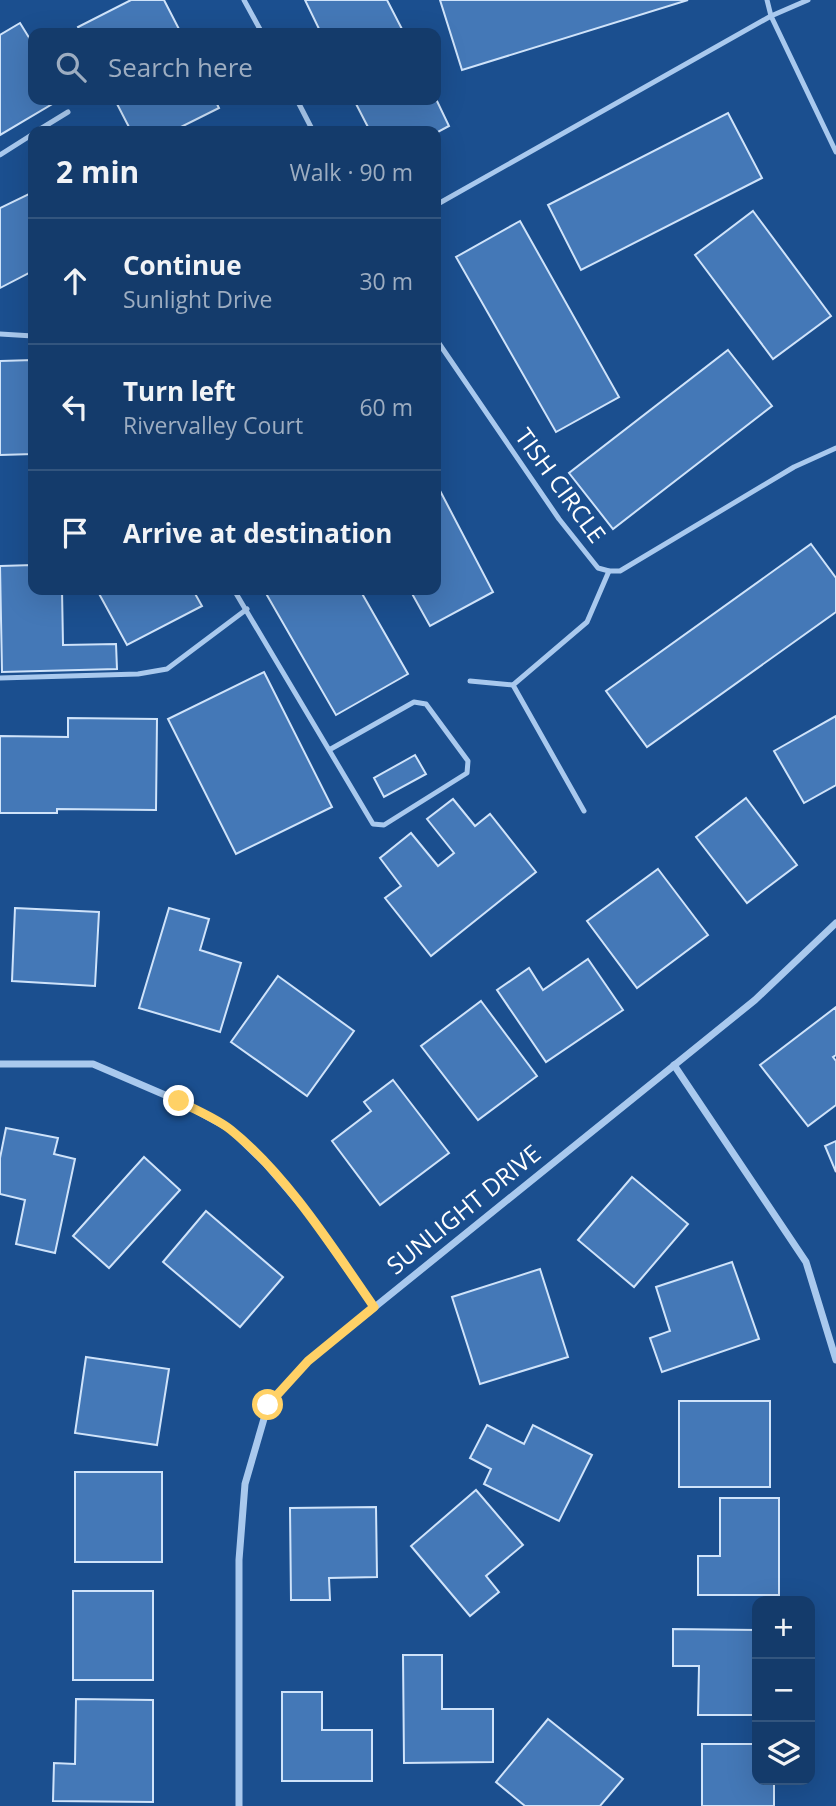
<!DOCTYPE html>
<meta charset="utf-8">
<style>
:root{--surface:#143b6b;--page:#214673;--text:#f1f3f6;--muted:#9dadc1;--line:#33557e}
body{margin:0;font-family:"Open Sans",sans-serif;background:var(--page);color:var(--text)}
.controls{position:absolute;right:21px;bottom:21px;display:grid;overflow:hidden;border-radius:14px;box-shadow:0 7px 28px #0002}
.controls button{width:63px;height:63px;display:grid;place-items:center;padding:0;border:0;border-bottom:2px solid var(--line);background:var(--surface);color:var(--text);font:35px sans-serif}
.stop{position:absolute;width:21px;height:21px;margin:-16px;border:5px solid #ffd166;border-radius:50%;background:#fff}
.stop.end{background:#ffd166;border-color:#fff;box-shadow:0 2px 7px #0008}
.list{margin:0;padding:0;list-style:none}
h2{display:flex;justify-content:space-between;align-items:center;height:91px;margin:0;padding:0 28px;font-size:30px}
h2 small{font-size:23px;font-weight:400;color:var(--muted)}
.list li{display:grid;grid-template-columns:46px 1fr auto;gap:21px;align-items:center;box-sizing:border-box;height:126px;padding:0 28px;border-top:2px solid var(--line)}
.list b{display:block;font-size:26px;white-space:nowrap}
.list p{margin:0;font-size:23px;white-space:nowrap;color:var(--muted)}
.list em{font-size:23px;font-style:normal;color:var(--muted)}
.icon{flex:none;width:38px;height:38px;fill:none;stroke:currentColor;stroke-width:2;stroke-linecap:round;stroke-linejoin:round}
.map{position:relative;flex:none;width:836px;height:1806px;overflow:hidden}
.search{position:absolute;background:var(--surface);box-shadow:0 7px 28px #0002;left:28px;top:28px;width:413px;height:77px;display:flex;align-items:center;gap:18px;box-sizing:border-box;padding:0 24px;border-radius:14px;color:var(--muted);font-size:26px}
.panel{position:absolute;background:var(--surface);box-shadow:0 7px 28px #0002;left:28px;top:126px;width:413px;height:469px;border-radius:14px}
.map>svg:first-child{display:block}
.building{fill:#4478b7;stroke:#cfe3fa;stroke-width:2}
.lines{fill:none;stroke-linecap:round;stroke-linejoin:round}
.service{stroke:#a9c9ee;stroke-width:5}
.minor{stroke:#a9c9ee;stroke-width:7}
.route{stroke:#ffd166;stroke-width:9}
.labels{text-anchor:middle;stroke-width:5;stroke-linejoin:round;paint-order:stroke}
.street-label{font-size:24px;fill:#fff;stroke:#1b4f8f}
</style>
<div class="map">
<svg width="836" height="1806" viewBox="0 0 836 1806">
<rect width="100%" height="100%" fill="#1b4f8f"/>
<!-- building -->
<g class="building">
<polygon points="131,0 164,0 181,33 81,33 78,27"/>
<polygon points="305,0 387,0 404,33 321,33"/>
<polygon points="440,0 688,0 462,70"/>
<polygon points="20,23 33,44 33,100 59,100 0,135 0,35"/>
<polygon points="436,99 449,126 436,133 370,131 354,100"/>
<polygon points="115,100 215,100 219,108 173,131 131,131"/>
<polygon points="728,113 762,178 581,270 548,205"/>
<polygon points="33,192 33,271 0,288 0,208"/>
<polygon points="753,211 831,316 773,359 695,255"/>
<polygon points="520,221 619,397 556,432 456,257"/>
<polygon points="728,350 772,406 613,529 569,473"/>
<polygon points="33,360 33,454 0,455 0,361"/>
<polygon points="436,483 493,592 430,626 410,590 436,590"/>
<polygon points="811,544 836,578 836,612 647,747 606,691"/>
<polygon points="33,565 33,590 62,590 63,645 116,644 117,669 2,672 0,566"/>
<polygon points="97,590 193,590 202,606 127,645"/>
<polygon points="264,590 360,590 408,674 336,715"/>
<polygon points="264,672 332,807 236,854 168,719"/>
<polygon points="836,716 836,785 804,803 774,751"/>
<polygon points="68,718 157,719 156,810 57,809 57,813 0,813 0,736 68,737"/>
<polygon points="415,755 426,774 384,797 374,778"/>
<polygon points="746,798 797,865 747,903 696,837"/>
<polygon points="453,799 475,826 490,814 536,872 431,956 385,898 401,886 380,858 411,833 438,866 454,853 427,819"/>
<polygon points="658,869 708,935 637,988 587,921"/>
<polygon points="15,908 99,912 95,986 12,981"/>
<polygon points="169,908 209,919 200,950 241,963 220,1032 139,1008"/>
<polygon points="588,959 623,1010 546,1062 497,990 529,968 543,990"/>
<polygon points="278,976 354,1031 307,1096 231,1042"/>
<polygon points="481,1001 537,1076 478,1120 421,1046"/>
<polygon points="836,1007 836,1055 833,1057 836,1061 836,1105 808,1126 760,1065"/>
<polygon points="393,1080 449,1153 380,1205 332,1141 371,1111 364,1102"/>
<polygon points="6,1128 58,1138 54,1154 75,1159 55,1253 16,1244 25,1200 0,1194 0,1158"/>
<polygon points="836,1141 836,1172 825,1146"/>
<polygon points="144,1157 180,1190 109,1268 73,1236"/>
<polygon points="632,1177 688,1224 634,1287 578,1240"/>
<polygon points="206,1211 283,1277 240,1327 163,1262"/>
<polygon points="732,1262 759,1339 662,1372 650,1338 670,1331 656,1287"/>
<polygon points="540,1269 568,1357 480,1384 452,1297"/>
<polygon points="86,1357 169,1369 157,1445 75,1433"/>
<rect x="679" y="1401" width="91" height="86"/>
<polygon points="487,1425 524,1444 533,1425 592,1455 559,1521 484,1484 491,1469 470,1458"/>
<rect x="75" y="1472" width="87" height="90"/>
<polygon points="476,1490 523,1545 486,1576 499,1592 470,1616 411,1546"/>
<polygon points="720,1498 779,1498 779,1595 698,1595 698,1556 720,1556"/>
<polygon points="376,1507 377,1577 329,1578 330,1600 291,1600 290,1508"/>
<rect x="73" y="1591" width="80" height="89"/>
<polygon points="673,1629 757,1630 757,1715 698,1715 699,1666 673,1666"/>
<polygon points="403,1655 442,1655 442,1709 493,1709 493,1762 404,1763"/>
<polygon points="282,1692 322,1692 322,1730 372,1730 372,1781 282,1781"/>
<polygon points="76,1699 153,1700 153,1802 53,1801 54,1763 75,1764"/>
<polygon points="548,1719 623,1779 600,1806 525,1806 496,1782"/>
<polygon points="702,1744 757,1744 757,1780 774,1780 774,1806 702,1806"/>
</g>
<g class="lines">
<!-- service -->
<g class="service">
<polyline points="244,0 262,33"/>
<polyline points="767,0 771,16 836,152"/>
<polyline points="297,100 313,131"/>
<polyline points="37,131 68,112"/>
<polyline points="0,155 33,134"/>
<polyline points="436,205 771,16 808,0"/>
<polyline points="0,334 33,336"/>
<polyline points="436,339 559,519 598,568 609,571 620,571 794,467 836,448"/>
<polyline points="234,590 373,824 384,825 467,773 468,761 426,704 414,702 329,750"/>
<polyline points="0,678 138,674 167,669 247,609"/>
<polyline points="470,681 513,685 587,622 609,571"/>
<polyline points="513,685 584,811"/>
</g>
<!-- minor -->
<g class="minor">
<polyline points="0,1064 93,1064 179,1101 230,1129 265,1163 308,1213 374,1307"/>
<polyline points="674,1065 806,1262 836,1360"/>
<polyline points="239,1806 239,1560 245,1484 268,1405 308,1361 755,1000 836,923"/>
</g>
</g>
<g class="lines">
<!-- route -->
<path class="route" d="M179 1101C195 1110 216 1118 231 1130 287 1175 333 1248 374 1307L308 1361 268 1405"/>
</g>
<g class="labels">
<!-- street labels -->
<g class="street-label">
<text transform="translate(560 486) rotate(54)" y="8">TISH CIRCLE</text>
<text transform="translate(464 1210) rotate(-39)" y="8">SUNLIGHT DRIVE</text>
</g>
</g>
</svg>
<div class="controls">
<button>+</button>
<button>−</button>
<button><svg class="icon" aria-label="layers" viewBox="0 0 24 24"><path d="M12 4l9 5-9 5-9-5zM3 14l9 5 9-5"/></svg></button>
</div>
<div class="stop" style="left:268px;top:1405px"></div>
<div class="stop end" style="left:179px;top:1101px"></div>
<div class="search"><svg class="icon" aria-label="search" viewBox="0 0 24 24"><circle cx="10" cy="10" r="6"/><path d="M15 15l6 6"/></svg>Search here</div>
<section class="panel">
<h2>2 min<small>Walk · 90 m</small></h2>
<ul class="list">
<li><svg class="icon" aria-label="ahead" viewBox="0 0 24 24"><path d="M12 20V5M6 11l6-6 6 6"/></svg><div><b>Continue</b><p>Sunlight Drive</p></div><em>30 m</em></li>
<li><svg class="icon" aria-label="left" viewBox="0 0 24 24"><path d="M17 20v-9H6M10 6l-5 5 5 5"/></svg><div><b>Turn left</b><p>Rivervalley Court</p></div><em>60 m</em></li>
<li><svg class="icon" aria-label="arrive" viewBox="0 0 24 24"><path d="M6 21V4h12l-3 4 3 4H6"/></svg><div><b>Arrive at destination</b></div></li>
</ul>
</section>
</div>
